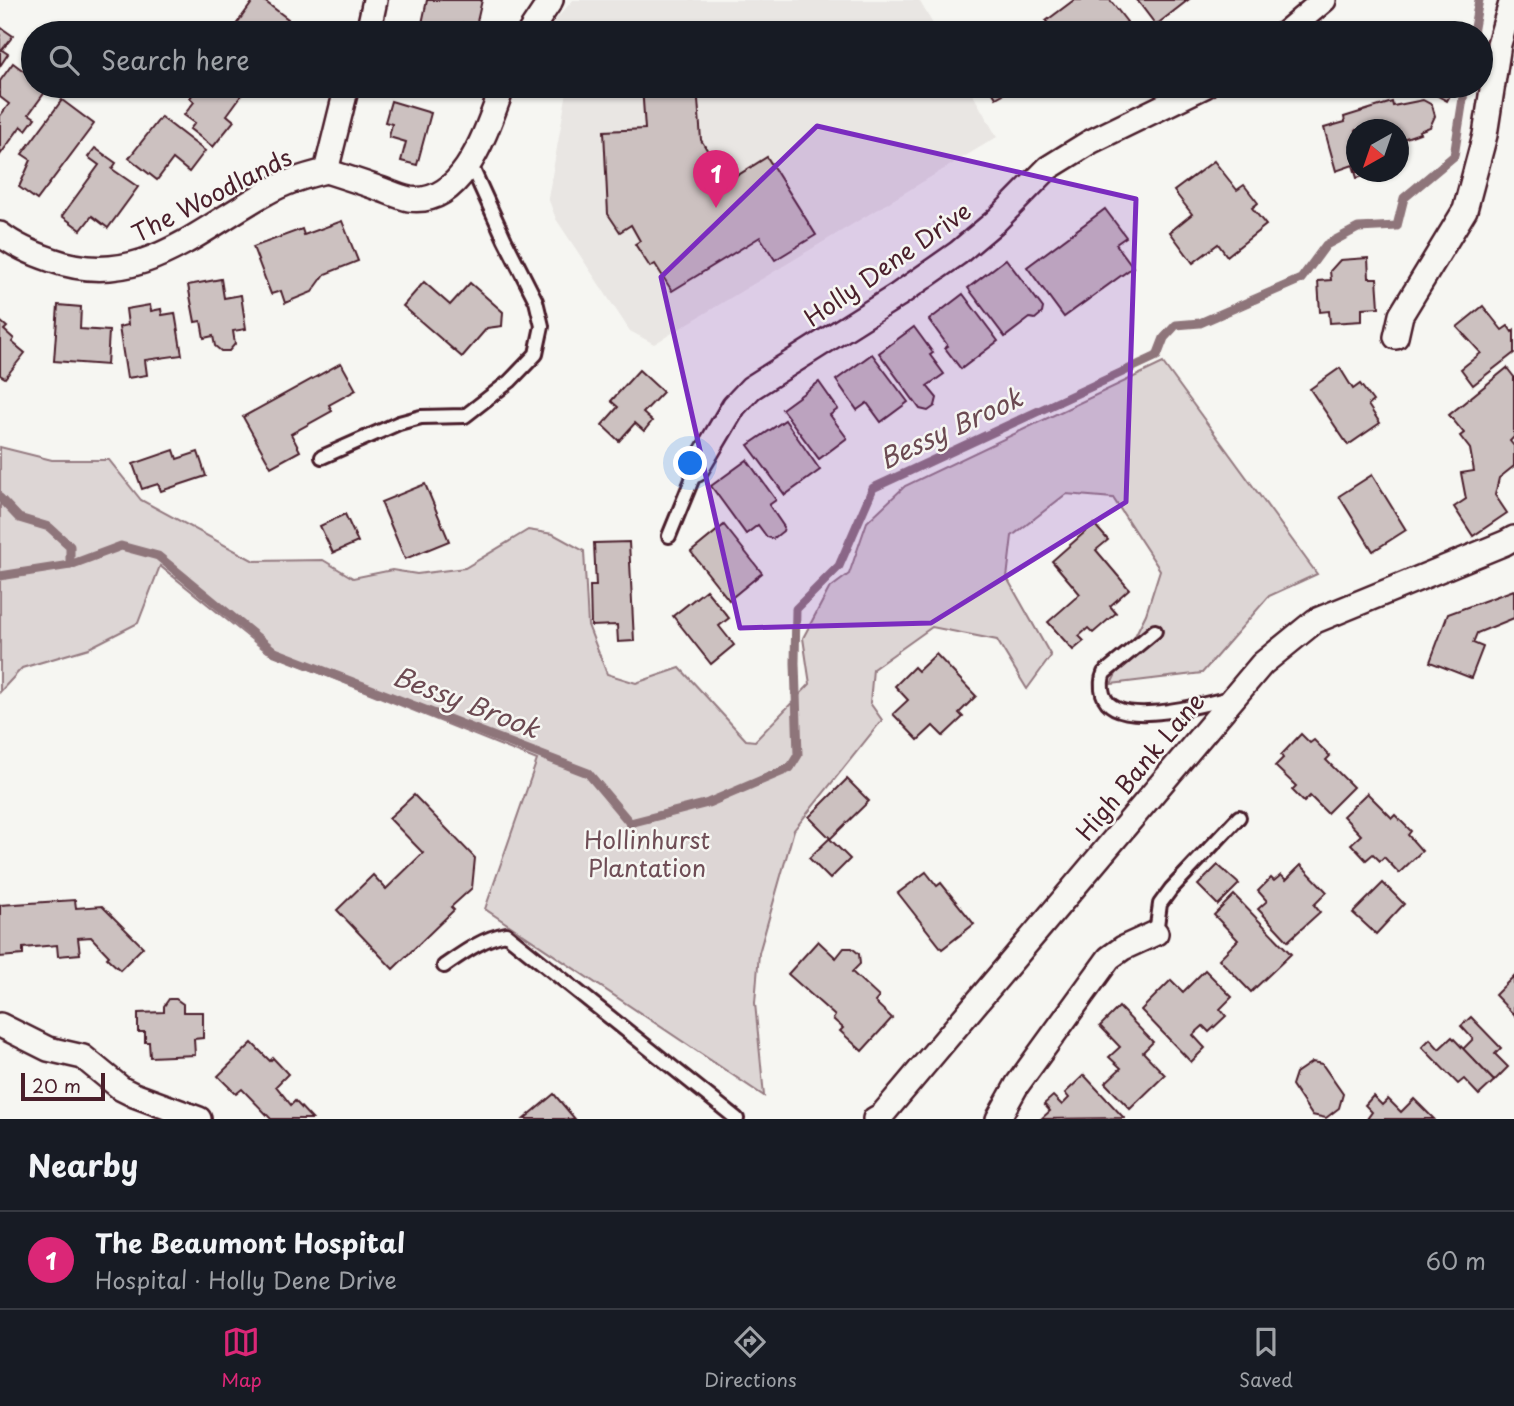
<!DOCTYPE html>
<meta charset="utf-8">
<style>
:root{--surface:#171b24;--page:#242831;--text:#f1f3f6;--muted:#9ea1a6;--line:#363941;--accent:#db2777}
body{margin:0;font-family:"Playpen Sans",sans-serif;background:var(--page);color:var(--text)}
.compass{position:absolute;left:1346px;top:119px;width:63px;height:63px;border-radius:50%;background:var(--surface);box-shadow:0 2px 5px #0004;rotate:220deg}
.scale{position:absolute;left:21px;bottom:18px;width:84px;box-sizing:border-box;padding-left:7px;border:4px solid #4a1f2b;border-top:0;font-size:19px;line-height:24px;white-space:nowrap;color:#4a1f2b;-webkit-text-stroke:5px #f6f6f2;paint-order:stroke}
.you{position:absolute;left:691px;top:464px;width:24px;height:24px;margin:-18px;border:5px solid #fff;border-radius:50%;background:#1a73e8;box-shadow:0 0 0 10px #1a73e833}
.badge{display:grid;place-items:center;width:46px;height:46px;border-radius:50%;background:var(--accent);color:#fff;font-size:23px;font-weight:700}
.pin{position:absolute;translate:-50% -58px;filter:drop-shadow(0 2px 4px #0008)}
.pin::after{content:'';position:absolute;top:37px;width:24px;height:21px;background:inherit;clip-path:polygon(0 0,100% 0,50% 100%)}
.list{margin:0;padding:0;list-style:none}
h2{display:flex;justify-content:space-between;align-items:center;height:91px;margin:0;padding:0 28px;font-size:30px}
h2 small{font-size:23px;font-weight:400;color:var(--muted)}
.list li{display:grid;grid-template-columns:46px 1fr auto;gap:21px;align-items:center;box-sizing:border-box;height:98px;padding:0 28px;border-top:2px solid var(--line)}
.list b{display:block;font-size:26px;white-space:nowrap}
.list p{margin:0;font-size:23px;white-space:nowrap;color:var(--muted)}
.list em{font-size:23px;font-style:normal;color:var(--muted)}
.icon{flex:none;width:38px;height:38px;fill:none;stroke:currentColor;stroke-width:2;stroke-linecap:round;stroke-linejoin:round}
.map{position:relative;flex:none;width:1514px;height:1119px;overflow:hidden}
.search{position:absolute;background:var(--surface);box-shadow:0 2px 5px #0004;left:21px;right:21px;top:21px;height:77px;display:flex;align-items:center;gap:18px;box-sizing:border-box;padding:0 24px;border-radius:38px;color:var(--muted);font-size:26px}
.sheet{height:189px;background:var(--surface)}
nav{display:flex;justify-content:space-around;align-items:center;box-sizing:border-box;height:98px;border-top:2px solid var(--line);background:var(--surface);font-size:19px;color:var(--muted)}
nav a{display:grid;justify-items:center;gap:4px}
nav .on{color:var(--accent)}
.map>svg:first-child{display:block}
.built{fill:#e9e6e3}
.green{fill:#ddd6d5;stroke:#947a80;stroke-width:2}
.lines{fill:none;stroke-linecap:round;stroke-linejoin:round}
.stream{stroke:#8e747a;stroke-width:9}
.building{fill:#ccc1c0;stroke:#4a1f2b;stroke-width:2}
.lane-casing{stroke:#4a1f2b;stroke-width:18}
.street-casing{stroke:#4a1f2b;stroke-width:28}
.lane{stroke:#f6f6f2;stroke-width:12}
.street{stroke:#f6f6f2;stroke-width:23}
.marked{fill:#7b2cbf;fill-opacity:0.2;stroke:#7b2cbf;stroke-width:5;stroke-linejoin:round}
.labels{text-anchor:middle;stroke-width:5;stroke-linejoin:round;paint-order:stroke}
.street-label{font-size:24px;fill:#4a1f2b;stroke:#f6f6f2}
.park-label{font-size:24px;fill:#6f4d56;stroke:#f6f6f2}
.water-label{font-size:26px;font-style:italic;fill:#6c4a52;stroke:#f6f6f2}
</style>
<div class="map">
<svg width="1514" height="1119" viewBox="0 0 1514 1119">
<rect width="100%" height="100%" fill="#f6f6f2"/>
<filter id="ink" filterUnits="userSpaceOnUse"><feTurbulence type="fractalNoise" baseFrequency=".0143" numOctaves="2"/><feDisplacementMap in="SourceGraphic" scale="14" xChannelSelector="R" yChannelSelector="G"/><feConvolveMatrix kernelMatrix="1 2 1 2 8 2 1 2 1" color-interpolation-filters="sRGB"/></filter>
<g filter="url(#ink)">
<!-- built -->
<g class="built">
<polygon points="573,0 919,0 938,33 544,33"/>
<polygon points="568,86 968,86 997,137 654,344 630,331 556,219 548,198"/>
</g>
<!-- green -->
<polygon class="green" points="1163,363 1317,574 1269,596 1202,673 1111,684 1146,614 1160,570 1113,498 1066,494 1012,536 1007,578 1051,656 1027,689 997,640 932,627 873,669 870,703 882,720 794,830 759,953 755,1003 764,1096 485,909 537,760 267,652 160,566 138,623 89,648 22,668 0,692 0,447 52,460 109,460 141,500 254,561 323,560 353,578 392,570 417,574 465,568 528,530 553,534 584,551 588,625 607,674 636,683 680,668 746,740 755,741 810,684 803,638 829,589 849,574 867,522 905,486"/>
<g class="lines">
<!-- stream -->
<g class="stream">
<polyline points="1473,33 1479,0"/>
<polyline points="0,498 19,518 49,527 70,546 70,565"/>
<polyline points="0,576 70,565 121,546 158,556 275,652 588,773 630,823 708,803 790,768 798,755 795,663 796,609 839,566 873,488 1157,356 1164,338 1176,325 1200,323 1301,279 1326,245 1358,228 1397,226 1404,198 1454,156 1465,86"/>
</g>
</g>
<!-- building -->
<g class="building">
<polygon points="254,0 263,0 288,19 278,33 230,33"/>
<polygon points="427,0 482,0 476,26 463,23 461,33 420,33"/>
<polygon points="1074,0 1110,0 1127,22 1112,33 1055,33 1046,21"/>
<polygon points="1137,0 1188,0 1156,25"/>
<polygon points="694,25 694,33 639,33 639,28"/>
<polygon points="0,27 13,36 2,50 8,54 0,66"/>
<polygon points="13,63 33,78 33,86 44,86 48,88 29,114 35,118 26,130 21,126 0,155 0,116 9,104 0,97 0,81"/>
<polygon points="199,86 242,86 246,89 227,115 234,121 213,147 190,129 195,123 184,115 194,102 190,98"/>
<polygon points="404,86 440,86 437,95"/>
<polygon points="642,86 697,86 701,140 727,182 767,157 816,235 775,260 760,237 672,291 655,264 650,267 635,244 640,241 631,225 620,232 608,214 604,131 645,129"/>
<polygon points="989,86 1017,86 996,98"/>
<polygon points="1420,86 1455,86 1447,101"/>
<polygon points="62,100 94,124 37,200 19,187 31,160 22,154"/>
<polygon points="1423,100 1432,105 1435,116 1430,127 1419,131 1420,133 1403,139 1405,147 1398,149 1398,130 1356,130 1356,172 1378,172 1357,178 1353,165 1336,171 1324,128 1345,122 1344,117 1392,102 1393,106"/>
<polygon points="391,101 431,113 417,165 401,161 406,142 389,137 392,124 385,122"/>
<polygon points="161,117 205,151 189,172 173,159 157,180 129,158"/>
<polygon points="95,148 116,163 112,169 138,187 108,228 92,216 81,230 62,216 99,165 88,157"/>
<polygon points="1214,161 1237,190 1244,185 1258,203 1252,208 1266,225 1227,256 1218,244 1193,263 1170,232 1192,214 1174,191"/>
<polygon points="1105,209 1126,237 1116,244 1133,267 1064,317 1027,267"/>
<polygon points="342,221 358,261 325,274 312,292 285,303 281,291 271,294 253,247 302,229 304,235"/>
<polygon points="1368,258 1369,278 1377,278 1379,307 1362,308 1362,321 1330,323 1329,311 1320,312 1318,281 1331,280 1330,271 1340,260"/>
<polygon points="1006,259 1043,308 1042,313 1035,319 1030,318 1005,337 968,288"/>
<polygon points="221,279 224,298 241,295 246,329 233,331 235,344 229,351 221,351 215,346 213,336 204,338 201,321 195,322 188,285"/>
<polygon points="424,282 450,305 470,283 503,312 502,326 487,328 462,357 403,306"/>
<polygon points="963,294 998,341 961,369 945,348 948,346 929,320"/>
<polygon points="58,305 81,307 80,329 109,331 107,365 54,361"/>
<polygon points="150,305 151,311 161,309 162,315 175,313 182,355 145,360 147,375 127,378 119,327 128,325 126,309"/>
<polygon points="1483,306 1502,330 1508,326 1512,332 1514,330 1514,353 1473,385 1461,369 1481,353 1457,327"/>
<polygon points="0,321 7,327 4,330 14,339 12,342 25,353 5,378 0,375"/>
<polygon points="914,327 933,353 930,355 944,374 927,386 937,398 935,406 928,411 920,409 879,353"/>
<polygon points="872,354 908,402 881,422 867,403 857,410 836,380"/>
<polygon points="341,363 356,390 329,405 332,411 291,434 300,451 271,467 243,417"/>
<polygon points="1340,368 1353,389 1360,384 1373,401 1368,405 1380,423 1348,445 1310,389"/>
<polygon points="1507,368 1514,377 1514,437 1510,441 1514,446 1514,466 1499,478 1495,495 1507,513 1473,536 1454,507 1466,499 1461,473 1474,471 1470,449 1460,436 1464,433 1449,415"/>
<polygon points="639,370 663,392 643,413 652,421 644,431 635,423 619,441 602,425 618,407 611,401"/>
<polygon points="819,382 838,409 830,415 847,438 819,459 782,409"/>
<polygon points="785,420 820,470 785,495 748,445"/>
<polygon points="174,450 177,459 198,452 206,476 161,491 158,484 142,489 133,464"/>
<polygon points="747,460 776,500 769,505 784,527 783,531 773,539 767,537 758,525 746,534 711,486"/>
<polygon points="1372,475 1406,530 1373,551 1339,496"/>
<polygon points="425,484 449,541 405,559 381,502"/>
<polygon points="345,514 358,542 333,553 320,526"/>
<polygon points="1094,524 1108,540 1096,550 1129,589 1110,606 1116,613 1093,633 1088,628 1079,636 1084,641 1073,650 1048,622 1080,594 1052,561"/>
<polygon points="724,525 762,573 729,600 691,552"/>
<polygon points="629,542 634,641 618,642 617,625 591,626 590,586 596,586 594,543"/>
<polygon points="706,590 729,618 719,626 734,645 711,664 673,616"/>
<polygon points="1514,590 1514,618 1477,633 1473,643 1483,647 1471,678 1430,662 1448,614"/>
<polygon points="936,654 976,696 959,713 963,717 943,736 933,726 918,740 893,714 908,700 895,686 914,667 918,671"/>
<polygon points="1301,734 1310,743 1314,740 1330,756 1326,760 1353,787 1327,813 1310,796 1304,802 1292,790 1296,786 1275,766 1283,758 1281,755"/>
<polygon points="847,779 869,801 830,839 850,859 830,879 809,858 830,838 809,817"/>
<polygon points="1367,793 1392,818 1395,815 1411,831 1408,835 1422,851 1399,873 1384,857 1380,861 1373,854 1366,860 1351,844 1361,835 1343,816"/>
<polygon points="414,795 475,858 472,888 451,907 454,910 393,969 337,910 373,875 386,889 423,853 389,818"/>
<polygon points="1218,865 1239,884 1218,905 1198,885"/>
<polygon points="1301,865 1327,892 1314,905 1320,912 1288,941 1258,909 1267,901 1258,891 1271,878 1274,881 1281,875 1286,880"/>
<polygon points="926,872 937,886 941,883 974,924 942,949 898,893"/>
<polygon points="1383,883 1404,904 1376,934 1353,913"/>
<polygon points="1234,895 1291,954 1251,992 1219,959 1238,940 1214,915"/>
<polygon points="75,900 76,908 102,906 143,947 120,970 107,958 109,956 91,937 78,938 80,954 58,956 57,945 23,948 23,955 0,957 0,905"/>
<polygon points="818,941 836,958 844,948 852,948 859,954 860,964 852,972 879,997 875,1002 892,1018 862,1051 840,1031 843,1028 833,1019 835,1016 788,974"/>
<polygon points="1205,970 1232,997 1220,1009 1226,1016 1209,1032 1203,1026 1193,1035 1205,1048 1191,1062 1141,1010 1171,980 1183,992"/>
<polygon points="1514,976 1514,1015 1495,995"/>
<polygon points="169,999 176,999 183,1004 183,1012 203,1012 203,1038 194,1039 195,1055 150,1057 149,1042 145,1042 145,1032 138,1032 138,1013 164,1012 164,1006"/>
<polygon points="1119,1007 1153,1042 1143,1052 1165,1075 1130,1109 1105,1083 1121,1068 1109,1057 1120,1047 1100,1026"/>
<polygon points="1471,1017 1501,1048 1495,1054 1508,1067 1494,1081 1463,1049 1473,1039 1461,1026"/>
<polygon points="1452,1037 1494,1081 1479,1095 1464,1079 1458,1084 1422,1047 1430,1039 1439,1049"/>
<polygon points="252,1043 270,1061 273,1058 288,1074 276,1086 291,1105 295,1101 312,1119 271,1119 242,1089 236,1094 218,1076"/>
<polygon points="1312,1062 1322,1064 1343,1094 1339,1108 1326,1118 1312,1115 1292,1085 1296,1073"/>
<polygon points="1084,1075 1124,1118 1041,1119 1050,1111 1044,1104 1053,1096 1062,1105 1069,1098 1065,1093"/>
<polygon points="554,1094 575,1119 524,1119"/>
<polygon points="1373,1096 1382,1105 1388,1099 1401,1112 1414,1099 1434,1119 1367,1119 1372,1112 1365,1105"/>
</g>
<g class="lines">
<defs>
<g id="lane">
<polyline points="322,457 399,423 421,417 465,416 510,381 536,354 542,326 536,301 505,240 470,163"/>
<polyline points="669,536 696,470"/>
<path d="M1155 631 1104 673C1101 680 1101 686 1103 694 1114 731 1204 704 1230 698"/>
<polyline points="1156,933 1160,904 1171,889 1239,817"/>
<path d="M444 966C463 953 483 938 506 934L737 1119"/>
</g>
<g id="street">
<polyline points="368,33 375,0"/>
<polyline points="529,33 551,0"/>
<polyline points="1285,33 1324,0"/>
<path d="M326 171C345 177 364 183 383 190 391 193 400 197 409 199 465 207 488 125 503 86"/>
<path d="M0 234C15 246 34 254 52 260 138 291 196 231 266 193 285 182 305 176 326 171L347 86"/>
<polyline points="1396,337 1401,315 1465,210 1485,135 1499,44 1512,0"/>
<polyline points="696,470 734,406 751,388 898,295 958,253 996,221 1048,168 1090,142 1205,86"/>
<polyline points="0,1025 48,1049 83,1057 122,1089 134,1095 199,1119"/>
<polyline points="875,1119 882,1115 1262,664 1315,621 1505,543 1514,538"/>
<polyline points="998,1119 1017,1085 1109,958 1123,948 1156,933"/>
</g>
</defs>
<!-- lane casing -->
<use href="#lane" class="lane-casing"/>
<!-- street casing -->
<use href="#street" class="street-casing"/>
<!-- lane -->
<use href="#lane" class="lane"/>
<!-- street -->
<use href="#street" class="street"/>
</g>
</g>
<!-- marked area -->
<path class="marked" d="M817 126 1136 199 1126 502 931 623 740 628 661 277Z"/>
<g class="labels">
<!-- street labels -->
<g class="street-label">
<text transform="translate(212 196) rotate(-27)" y="8">The Woodlands</text>
<text transform="translate(888 265) rotate(-35)" y="8">Holly Dene Drive</text>
<text transform="translate(1141 767) rotate(-50)" y="8">High Bank Lane</text>
</g>
<!-- park labels -->
<g class="park-label">
<text x="647" y="849">Hollinhurst<tspan x="647" dy="28">Plantation</tspan></text>
</g>
<!-- water labels -->
<g class="water-label">
<text transform="translate(951 429) rotate(-25)" y="9">Bessy Brook</text>
<text transform="translate(466 703) rotate(21)" y="9">Bessy Brook</text>
</g>
</g>
</svg>
<svg class="compass" viewBox="-18 -18 36 36"><path d="M0-13l5 13h-10z" fill="#e53935"/><path d="M0 13l5-13h-10z" fill="#9ea1a6"/></svg>
<div class="scale">20 m</div>
<div class="you"></div>
<div class="pin badge" style="left:716px;top:208px">1</div>
<div class="search"><svg class="icon" aria-label="search" viewBox="0 0 24 24"><circle cx="10" cy="10" r="6"/><path d="M15 15l6 6"/></svg>Search here</div>
</div>
<section class="sheet">
<h2>Nearby<small></small></h2>
<ul class="list">
<li><span class="badge">1</span><div><b>The Beaumont Hospital</b><p>Hospital · Holly Dene Drive</p></div><em>60 m</em></li>
</ul>
</section>
<nav>
<a class="on"><svg class="icon" aria-label="map" viewBox="0 0 24 24"><path d="M3 6l6-2 6 2 6-2v14l-6 2-6-2-6 2zM9 4v14M15 6v14"/></svg>Map</a>
<a><svg class="icon" aria-label="directions" viewBox="0 0 24 24"><path d="M12 3l9 9-9 9-9-9zM9 14v-3h6M13 9l2 2-2 2"/></svg>Directions</a>
<a><svg class="icon" aria-label="saved" viewBox="0 0 24 24"><path d="M7 4h10v16l-5-4-5 4z"/></svg>Saved</a>
</nav>
